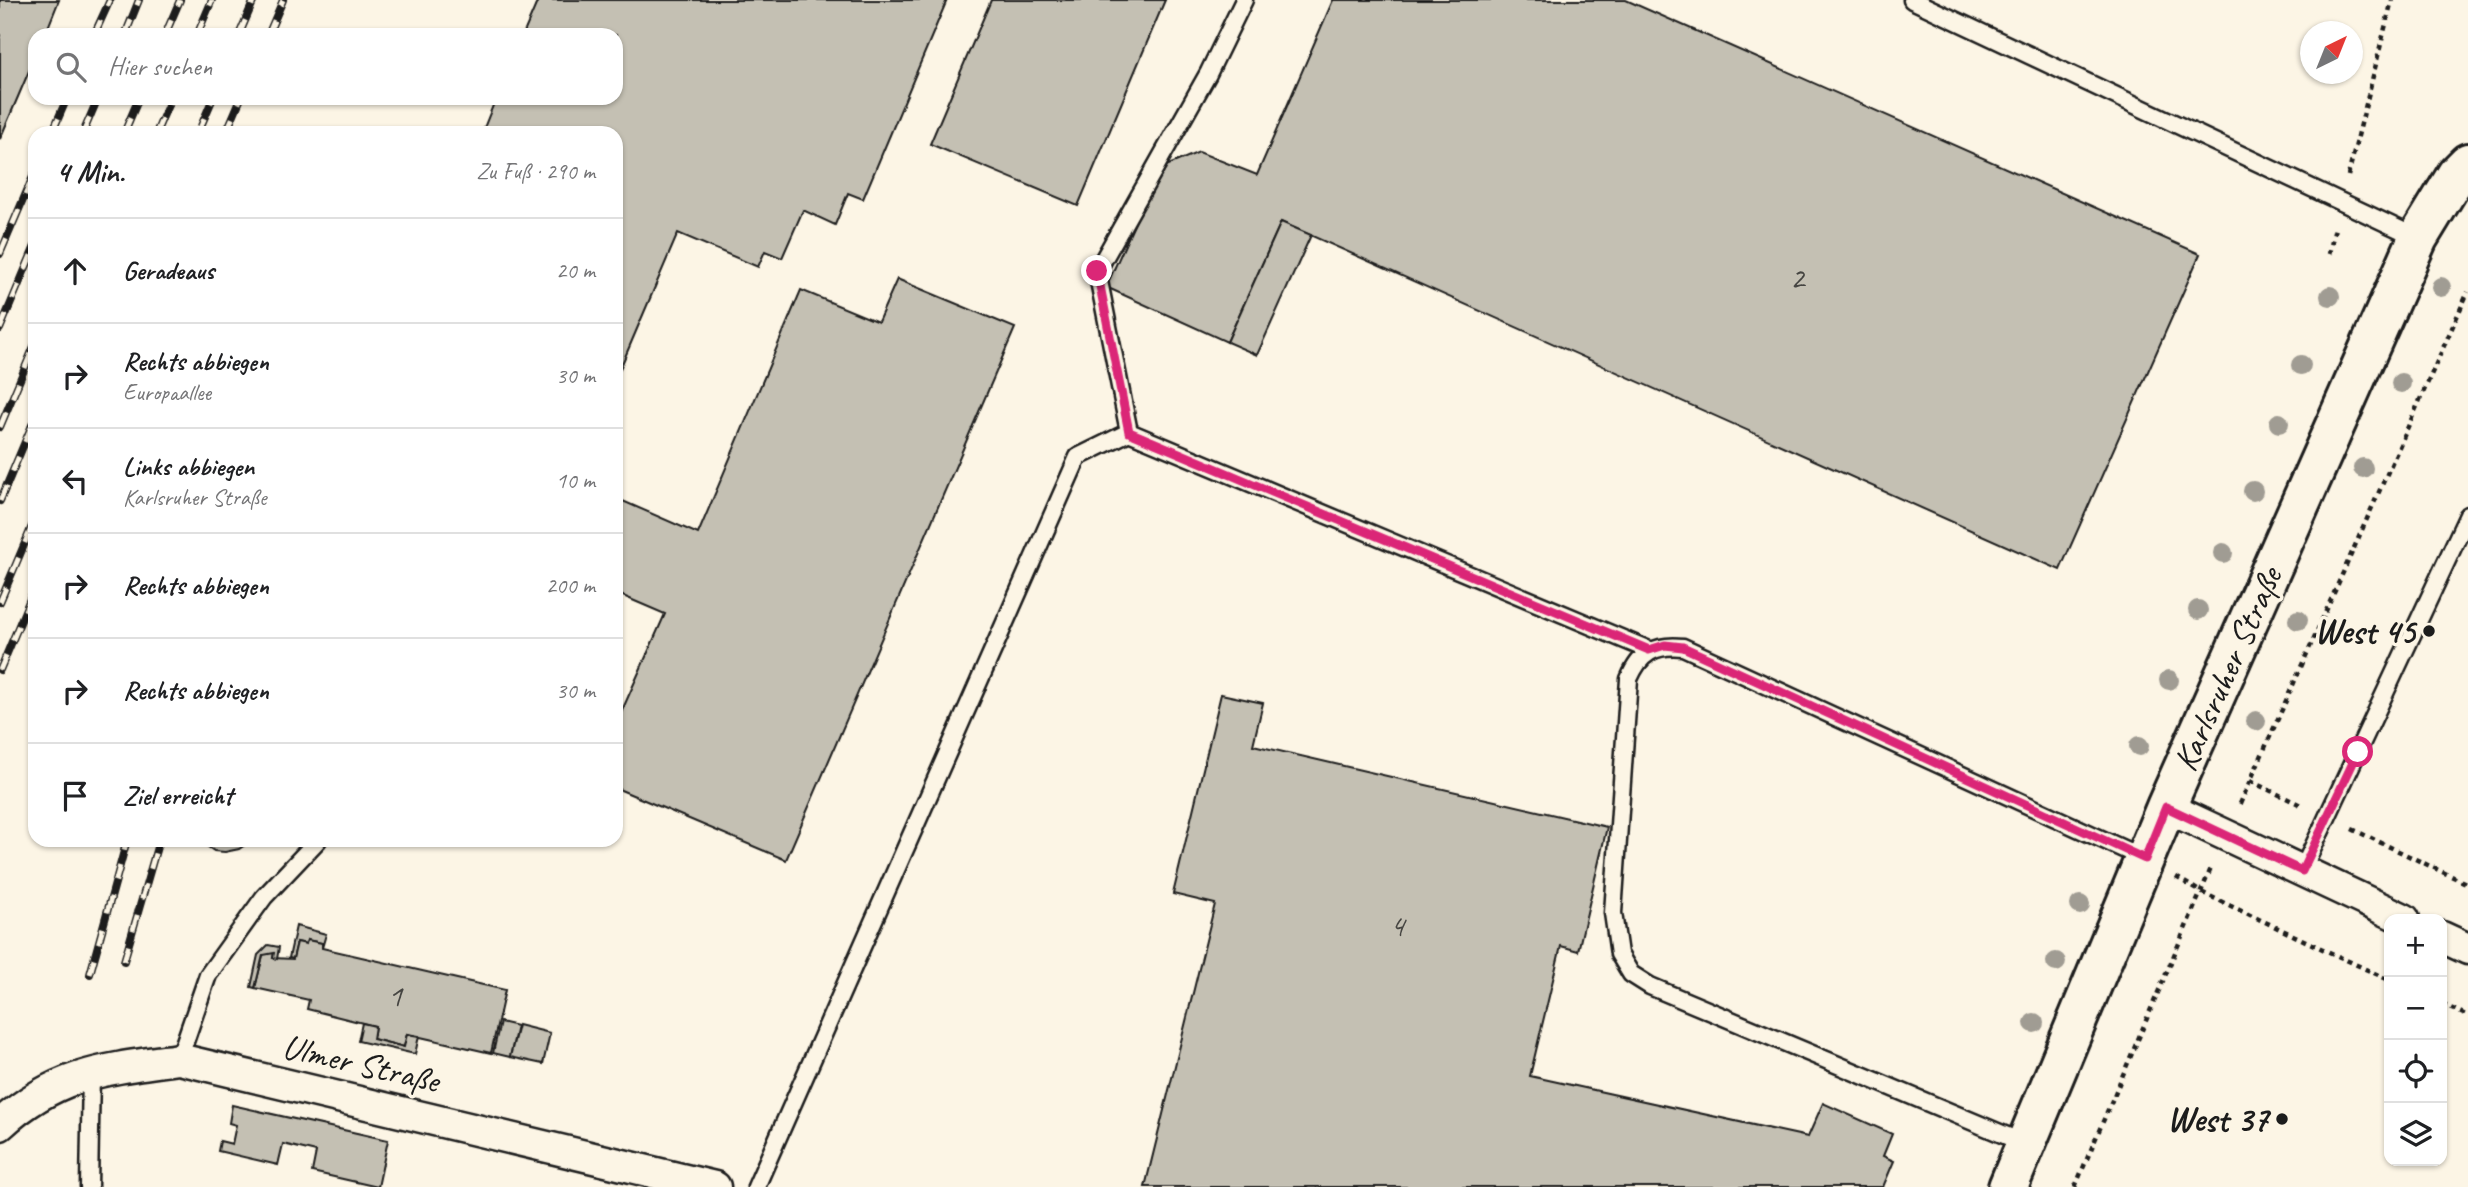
<!DOCTYPE html>
<html lang="de">
<meta charset="utf-8">
<style>
:root{--surface:#fff;--page:#f2f2f2;--text:#202124;--muted:#757577;--line:#e0e0e0}
body{margin:0;font-family:Caveat,sans-serif;background:var(--page);color:var(--text)}
.controls{position:absolute;right:21px;bottom:21px;display:grid;overflow:hidden;border-radius:14px;box-shadow:0 2px 5px #0004}
.controls button{width:63px;height:63px;display:grid;place-items:center;padding:0;border:0;border-bottom:2px solid var(--line);background:var(--surface);color:var(--text);font:35px sans-serif}
.compass{position:absolute;left:2300px;top:21px;width:63px;height:63px;border-radius:50%;background:var(--surface);box-shadow:0 2px 5px #0004;rotate:43deg}
.stop{position:absolute;width:21px;height:21px;margin:-16px;border:5px solid #db2777;border-radius:50%;background:#fff}
.stop.end{background:#db2777;border-color:#fff;box-shadow:0 2px 7px #0008}
.list{margin:0;padding:0;list-style:none}
h2{display:flex;justify-content:space-between;align-items:center;height:91px;margin:0;padding:0 28px;font-size:30px}
h2 small{font-size:23px;font-weight:400;color:var(--muted)}
.list li{display:grid;grid-template-columns:46px 1fr auto;gap:21px;align-items:center;box-sizing:border-box;height:105px;padding:0 28px;border-top:2px solid var(--line)}
.list b{display:block;font-size:26px;white-space:nowrap}
.list p{margin:0;font-size:23px;white-space:nowrap;color:var(--muted)}
.list em{font-size:23px;font-style:normal;color:var(--muted)}
.icon{flex:none;width:38px;height:38px;fill:none;stroke:currentColor;stroke-width:2;stroke-linecap:round;stroke-linejoin:round}
.map{position:relative;flex:none;width:2468px;height:1187px;overflow:hidden}
.search{position:absolute;background:var(--surface);box-shadow:0 2px 5px #0004;left:28px;top:28px;width:595px;height:77px;display:flex;align-items:center;gap:18px;box-sizing:border-box;padding:0 24px;border-radius:21px;color:var(--muted);font-size:26px}
.panel{position:absolute;background:var(--surface);box-shadow:0 2px 5px #0004;left:28px;top:126px;width:595px;height:721px;border-radius:21px}
.map>svg:first-child{display:block}
.building{fill:#c4c0b3;stroke:#1c1c1c;stroke-width:2}
.lines{fill:none;stroke-linecap:round;stroke-linejoin:round}
.lane-casing{stroke:#1c1c1c;stroke-width:21}
.street-casing{stroke:#1c1c1c;stroke-width:35}
.secondary-casing{stroke:#1c1c1c;stroke-width:44}
.path{stroke:#1c1c1c;stroke-width:4.5;stroke-dasharray:5 5;stroke-linecap:butt}
.lane{stroke:#fcf5e5;stroke-width:16}
.street{stroke:#fcf5e5;stroke-width:30}
.secondary{stroke:#fcf5e5;stroke-width:38}
.rail-casing{stroke:#1c1c1c;stroke-width:8}
.rail{stroke:#fcf5e5;stroke-width:5;stroke-dasharray:16;stroke-linecap:butt}
.tree{fill:#a09c93}
.route{stroke:#db2777;stroke-width:9}
.poi-dot{fill:#1c1c1c;stroke:#fcf5e5;stroke-width:2.5}
.labels{text-anchor:middle;stroke-width:7;stroke-linejoin:round;paint-order:stroke}
.number-label{font-size:32px;fill:#464542}
.poi-label{font-size:35px;font-weight:bold;fill:#1c1c1c;stroke:#fcf5e5;text-anchor:end}
.street-label{font-size:35px;fill:#1c1c1c;stroke:#fcf5e5}
</style>
<div class="map">
<svg width="2468" height="1187" viewBox="0 0 2468 1187">
<rect width="100%" height="100%" fill="#fcf5e5"/>
<filter id="ink" filterUnits="userSpaceOnUse"><feTurbulence type="fractalNoise" baseFrequency=".0143" numOctaves="2"/><feDisplacementMap in="SourceGraphic" scale="14" xChannelSelector="R" yChannelSelector="G"/><feConvolveMatrix kernelMatrix="1 2 1 2 8 2 1 2 1" color-interpolation-filters="sRGB"/></filter>
<g filter="url(#ink)">
<!-- building -->
<g class="building">
<polygon points="0,0 59,0 45,35 35,35 35,57 0,139"/>
<polygon points="538,0 947,0 863,199 848,193 835,225 803,210 782,258 765,251 758,267 678,233 616,378 616,133 482,133 496,98 616,98 616,35 523,35"/>
<polygon points="991,0 1165,0 1078,206 930,144"/>
<polygon points="1333,0 1626,0 2200,254 2060,570 1281,222 1227,342 1106,287 1159,169 1199,152 1257,175"/>
<polygon points="1281,222 1311,235 1257,355 1227,342"/>
<polygon points="897,279 1015,328 786,860 616,788 616,724 665,614 616,593 616,498 698,534 801,290 878,322"/>
<polygon points="1221,694 1263,703 1253,745 1607,827 1578,951 1561,946 1530,1076 1808,1137 1823,1103 1892,1134 1883,1156 1894,1161 1883,1187 1145,1187 1215,904 1173,894"/>
<polygon points="198,840 252,840 239,849 225,852 214,851"/>
<polygon points="296,926 326,934 322,948 322,943 307,940 306,944 297,942 293,959 289,958"/>
<polygon points="307,940 322,943 322,948 505,990 491,1053 407,1034 404,1047 373,1039 375,1026 307,1009 309,1000 255,988 263,955 267,952 274,953 273,958 293,959 297,942 306,944"/>
<polygon points="268,945 279,947 277,959 273,958 274,953 263,955 255,988 251,987 258,955"/>
<polygon points="500,1022 517,1026 510,1057 493,1053"/>
<polygon points="362,1023 375,1026 373,1039 404,1047 407,1034 419,1036 415,1054 358,1041"/>
<polygon points="518,1025 550,1033 543,1064 510,1057"/>
<polygon points="232,1105 388,1140 378,1187 312,1172 316,1152 283,1144 278,1165 218,1151 220,1141 232,1144 236,1125 229,1123"/>
</g>
<g class="lines">
<defs>
<g id="lane">
<polyline points="1912,0 2418,238"/>
<polyline points="1129,432 1097,271 1208,74 1244,0"/>
<polyline points="2302,871 2468,515"/>
<polyline points="179,1059 208,975 264,897 318,840"/>
<path d="M2026 1144 1650 986 1631 974 1619 954 1613 913 1629 679C1640 653 1655 644 1683 647L2145 859"/>
<polyline points="89,1187 91,1072"/>
<polyline points="756,1187 1078,457 1129,432 1649,650"/>
</g>
<g id="street">
<polyline points="2166,807 2404,919"/>
<polyline points="2442,937 2468,949"/>
<path d="M0 1125C56 1073 106 1069 179 1059L715 1187"/>
</g>
<polyline id="secondary" points="2008,1187 2166,807 2418,238 2457,174 2468,163"/>
</defs>
<!-- lane casing -->
<use href="#lane" class="lane-casing"/>
<!-- street casing -->
<use href="#street" class="street-casing"/>
<!-- secondary casing -->
<use href="#secondary" class="secondary-casing"/>
<!-- path -->
<g class="path">
<polyline points="2348,176 2392,0"/>
<polyline points="2329,254 2335,228"/>
<polyline points="2250,781 2303,806"/>
<polyline points="2240,804 2468,292"/>
<polyline points="2352,829 2468,884"/>
<polyline points="2176,877 2201,892 2389,980"/>
<polyline points="2442,1004 2468,1016"/>
<polyline points="2075,1187 2212,866"/>
</g>
<!-- lane -->
<use href="#lane" class="lane"/>
<!-- street -->
<use href="#street" class="street"/>
<!-- secondary -->
<use href="#secondary" class="secondary"/>
<defs>
<g id="rail">
<polyline points="94,35 110,0"/>
<polyline points="125,35 139,0"/>
<polyline points="165,35 180,0"/>
<polyline points="197,35 212,0"/>
<polyline points="239,35 254,0"/>
<polyline points="268,35 283,0"/>
<polyline points="52,133 67,98"/>
<polyline points="83,133 98,98"/>
<polyline points="124,133 139,98"/>
<polyline points="156,133 171,98"/>
<polyline points="198,133 213,98"/>
<polyline points="226,133 241,98"/>
<polyline points="0,254 35,172"/>
<polyline points="0,329 35,246"/>
<polyline points="0,427 35,344"/>
<polyline points="0,501 35,418"/>
<polyline points="0,602 35,519"/>
<polyline points="0,670 35,587"/>
<polyline points="124,961 159,840"/>
<polyline points="90,974 127,840"/>
</g>
</defs>
<!-- rail casing -->
<use href="#rail" class="rail-casing"/>
<!-- rail -->
<use href="#rail" class="rail"/>
</g>
<!-- trees -->
<g class="tree">
<circle cx="2441" cy="287" r="10"/>
<circle cx="2330" cy="296" r="10"/>
<circle cx="2301" cy="365" r="10"/>
<circle cx="2401" cy="383" r="10"/>
<circle cx="2279" cy="423" r="10"/>
<circle cx="2363" cy="468" r="10"/>
<circle cx="2253" cy="491" r="10"/>
<circle cx="2223" cy="553" r="10"/>
<circle cx="2198" cy="610" r="10"/>
<circle cx="2298" cy="620" r="10"/>
<circle cx="2169" cy="680" r="10"/>
<circle cx="2256" cy="721" r="10"/>
<circle cx="2139" cy="746" r="10"/>
<circle cx="2080" cy="905" r="10"/>
<circle cx="2056" cy="962" r="10"/>
<circle cx="2034" cy="1023" r="10"/>
</g>
</g>
<g class="lines" filter="url(#ink)">
<!-- route -->
<polyline class="route" points="1097,271 1129,432 1649,650 1665,645 1683,647 2145,859 2166,807 2302,871 2358,752"/>
</g>
<!-- markers -->
<g class="poi-dot">
<circle cx="2429" cy="631" r="7"/>
<circle cx="2282" cy="1119" r="7"/>
</g>
<g class="labels">
<!-- number labels -->
<g class="number-label">
<text x="1797" y="288">2</text>
<text x="1397" y="936">4</text>
<text x="395" y="1006">1</text>
</g>
<!-- poi labels -->
<g class="poi-label">
<text x="2415" y="643">West 45</text>
<text x="2268" y="1131">West 37</text>
</g>
<!-- street labels -->
<g class="street-label">
<text transform="translate(2227 669) rotate(-66)" y="12">Karlsruher Straße</text>
<text transform="translate(361 1063) rotate(13)" y="12">Ulmer Straße</text>
</g>
</g>
</svg>
<div class="controls">
<button>+</button>
<button>−</button>
<button><svg class="icon" aria-label="locate" viewBox="0 0 24 24"><circle cx="12" cy="12" r="6"/><path d="M12 2v4M12 18v4M2 12h4M18 12h4"/></svg></button>
<button><svg class="icon" aria-label="layers" viewBox="0 0 24 24"><path d="M12 4l9 5-9 5-9-5zM3 14l9 5 9-5"/></svg></button>
</div>
<svg class="compass" viewBox="-18 -18 36 36"><path d="M0-13l5 13h-10z" fill="#e53935"/><path d="M0 13l5-13h-10z" fill="#757577"/></svg>
<div class="stop" style="left:2358px;top:752px"></div>
<div class="stop end" style="left:1097px;top:271px"></div>
<div class="search"><svg class="icon" aria-label="search" viewBox="0 0 24 24"><circle cx="10" cy="10" r="6"/><path d="M15 15l6 6"/></svg>Hier suchen</div>
<section class="panel">
<h2>4 Min.<small>Zu Fuß · 290 m</small></h2>
<ul class="list">
<li><svg class="icon" aria-label="ahead" viewBox="0 0 24 24"><path d="M12 20V5M6 11l6-6 6 6"/></svg><div><b>Geradeaus</b></div><em>20 m</em></li>
<li><svg class="icon" aria-label="right" viewBox="0 0 24 24"><path d="M7 20v-9h11M14 6l5 5-5 5"/></svg><div><b>Rechts abbiegen</b><p>Europaallee</p></div><em>30 m</em></li>
<li><svg class="icon" aria-label="left" viewBox="0 0 24 24"><path d="M17 20v-9H6M10 6l-5 5 5 5"/></svg><div><b>Links abbiegen</b><p>Karlsruher Straße</p></div><em>10 m</em></li>
<li><svg class="icon" aria-label="right" viewBox="0 0 24 24"><path d="M7 20v-9h11M14 6l5 5-5 5"/></svg><div><b>Rechts abbiegen</b></div><em>200 m</em></li>
<li><svg class="icon" aria-label="right" viewBox="0 0 24 24"><path d="M7 20v-9h11M14 6l5 5-5 5"/></svg><div><b>Rechts abbiegen</b></div><em>30 m</em></li>
<li><svg class="icon" aria-label="arrive" viewBox="0 0 24 24"><path d="M6 21V4h12l-3 4 3 4H6"/></svg><div><b>Ziel erreicht</b></div></li>
</ul>
</section>
</div>
